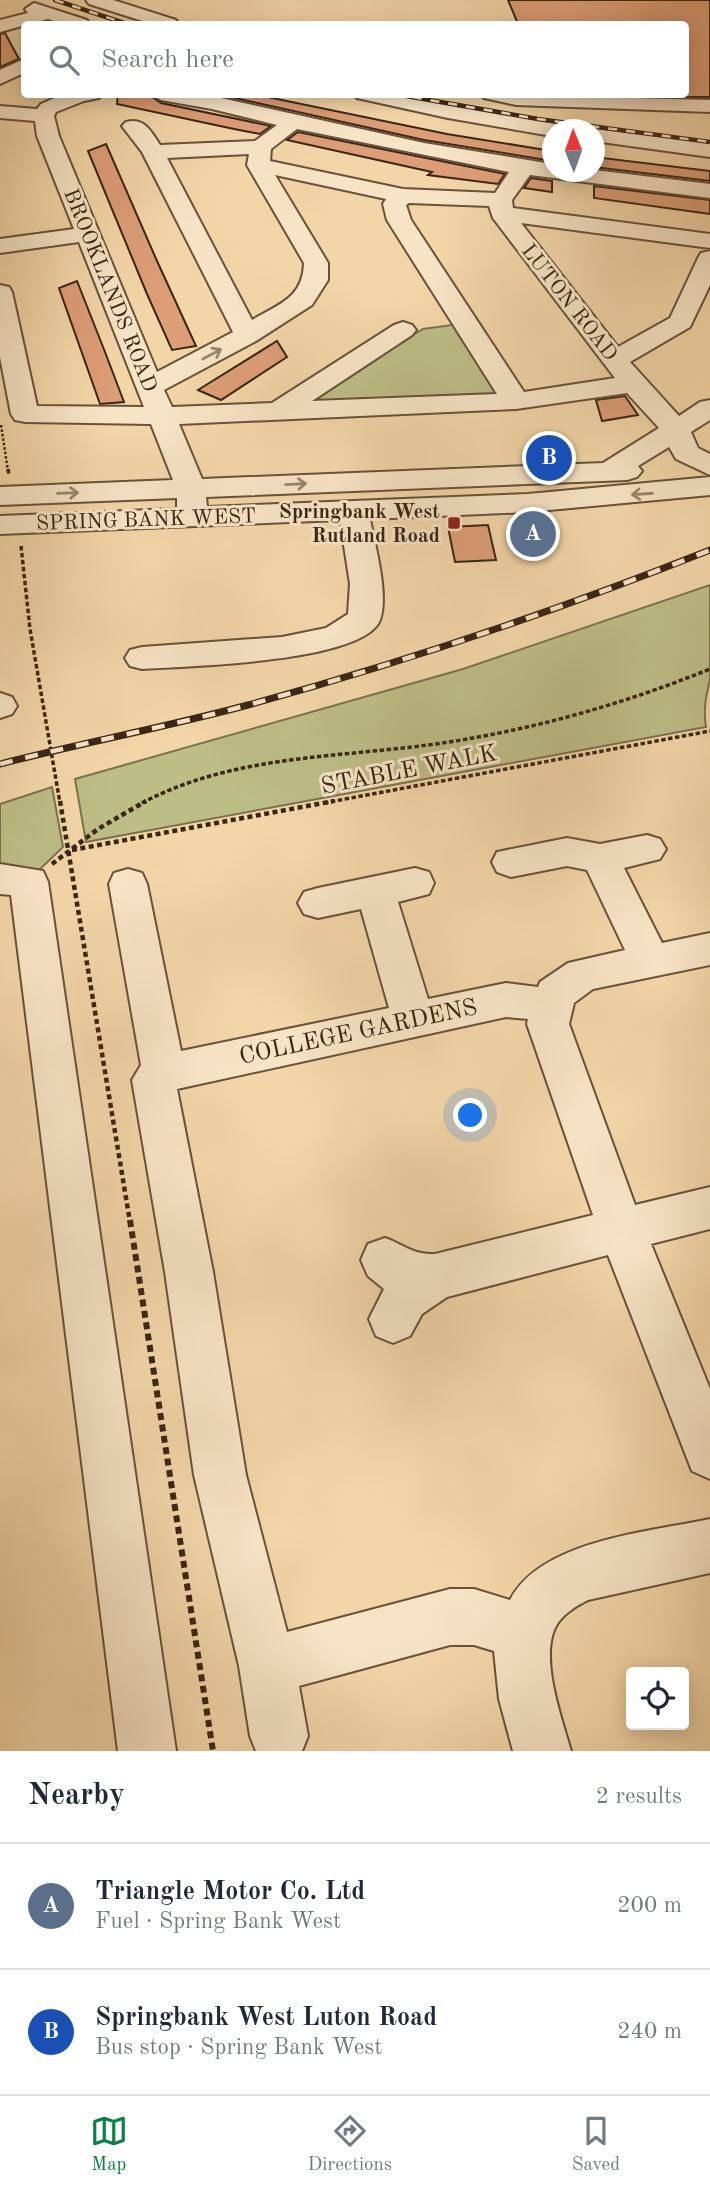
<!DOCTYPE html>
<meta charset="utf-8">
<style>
:root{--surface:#fff;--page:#f2f2f3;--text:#1f2937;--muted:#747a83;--line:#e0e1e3;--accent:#0b8043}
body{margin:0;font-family:"Old Standard TT",serif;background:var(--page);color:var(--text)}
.controls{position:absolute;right:21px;bottom:21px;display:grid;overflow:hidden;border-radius:7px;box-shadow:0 4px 18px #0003}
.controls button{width:63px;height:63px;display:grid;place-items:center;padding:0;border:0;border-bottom:2px solid var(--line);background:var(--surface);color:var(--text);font:35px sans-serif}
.compass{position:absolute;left:542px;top:119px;width:63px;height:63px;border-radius:50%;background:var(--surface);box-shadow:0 4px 18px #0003;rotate:359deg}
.you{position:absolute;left:471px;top:1116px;width:24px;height:24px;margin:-18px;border:5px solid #fff;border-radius:50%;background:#1a73e8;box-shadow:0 0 0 10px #1a73e833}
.badge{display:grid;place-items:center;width:46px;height:46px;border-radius:50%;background:var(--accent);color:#fff;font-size:23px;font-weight:700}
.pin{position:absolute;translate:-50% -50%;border:4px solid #fff;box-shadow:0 2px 7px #0006}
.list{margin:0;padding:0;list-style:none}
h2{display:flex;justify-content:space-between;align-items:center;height:91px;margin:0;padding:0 28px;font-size:30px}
h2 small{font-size:23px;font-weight:400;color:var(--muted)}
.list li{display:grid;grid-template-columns:46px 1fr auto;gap:21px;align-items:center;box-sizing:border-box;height:126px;padding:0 28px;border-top:2px solid var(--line)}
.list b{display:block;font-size:26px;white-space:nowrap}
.list p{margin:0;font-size:23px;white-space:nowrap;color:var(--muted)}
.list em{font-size:23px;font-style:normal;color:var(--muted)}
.icon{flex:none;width:38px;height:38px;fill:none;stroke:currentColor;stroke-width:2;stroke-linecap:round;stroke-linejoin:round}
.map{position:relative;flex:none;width:710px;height:1751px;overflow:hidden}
.search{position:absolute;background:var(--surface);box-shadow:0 4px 18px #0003;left:21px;right:21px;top:21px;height:77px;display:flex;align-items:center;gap:18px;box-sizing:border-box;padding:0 24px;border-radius:7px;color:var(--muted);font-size:26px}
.sheet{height:343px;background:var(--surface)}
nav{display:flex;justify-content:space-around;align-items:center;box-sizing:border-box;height:98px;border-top:2px solid var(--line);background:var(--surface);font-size:19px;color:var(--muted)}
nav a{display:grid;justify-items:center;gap:4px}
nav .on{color:var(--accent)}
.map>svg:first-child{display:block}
.green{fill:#bdbd86;stroke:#7b724e;stroke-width:2}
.building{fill:#dd9e77;stroke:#392617;stroke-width:2}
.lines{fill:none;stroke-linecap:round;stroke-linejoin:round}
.minor-casing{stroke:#68523b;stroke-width:4}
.path-far3{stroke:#392617;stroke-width:2.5;stroke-dasharray:2.5 2;stroke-linecap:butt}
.path-far2{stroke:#392617;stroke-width:3.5;stroke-dasharray:4.5 2.5;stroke-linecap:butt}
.path-far1{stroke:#392617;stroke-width:4.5;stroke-dasharray:5 3.5;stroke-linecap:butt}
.path{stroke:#392617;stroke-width:6;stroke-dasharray:7 4.5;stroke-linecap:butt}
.minor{fill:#f7e4c6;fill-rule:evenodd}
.rail-far1-casing{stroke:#392617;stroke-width:4.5}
.rail-casing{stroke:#392617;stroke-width:7}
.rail-far1{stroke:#f7e4c6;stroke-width:2.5;stroke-dasharray:9;stroke-linecap:butt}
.rail{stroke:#f7e4c6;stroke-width:4.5;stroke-dasharray:13;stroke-linecap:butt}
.oneway{stroke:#98856e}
.poi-dot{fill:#8f2418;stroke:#f7e4c6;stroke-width:2.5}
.labels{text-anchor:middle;stroke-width:6;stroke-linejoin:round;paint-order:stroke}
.far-street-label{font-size:21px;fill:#392617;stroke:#f7e4c6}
.far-poi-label{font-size:21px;font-weight:bold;fill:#392617;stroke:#f7e4c6;text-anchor:end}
.street-label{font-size:24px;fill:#392617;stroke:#f7e4c6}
</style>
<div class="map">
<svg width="710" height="1751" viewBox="0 0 710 1751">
<rect width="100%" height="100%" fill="#f3d6a8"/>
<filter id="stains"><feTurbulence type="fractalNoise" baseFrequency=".00286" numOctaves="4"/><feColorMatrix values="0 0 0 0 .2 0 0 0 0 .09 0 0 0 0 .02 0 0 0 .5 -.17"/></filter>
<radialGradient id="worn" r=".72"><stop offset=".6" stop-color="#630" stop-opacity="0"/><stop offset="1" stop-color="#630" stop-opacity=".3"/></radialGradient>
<!-- green -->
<g class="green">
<polygon points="459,324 501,390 494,397 311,405 306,399 423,329"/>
<path d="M710 585C710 610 710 657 710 679 706 697 703 709 706 727L86 842 75 779 463 669Z"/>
<polygon points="52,787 63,847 37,872 0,871 0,804"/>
</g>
<!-- building -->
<g class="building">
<polygon points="508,0 710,0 710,97 685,97 685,24 518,24"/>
<polygon points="5,33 19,59 0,67 0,34"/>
<polygon points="118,94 148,94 161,103 271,126 260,134 234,129 117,104"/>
<polygon points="217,94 253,94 447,134 552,151 552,161 424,140"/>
<polygon points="298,132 505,174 498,184 428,175 432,172 287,140"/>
<polygon points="106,144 157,261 196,346 172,350 147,294 88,151"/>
<polygon points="594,157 710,171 710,181 594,167"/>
<polygon points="531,178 552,181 552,192 524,188"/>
<polygon points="594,186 710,200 710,214 594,198"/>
<polygon points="77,281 105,352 124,402 100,404 59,288"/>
<polygon points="277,341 287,357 221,400 198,390"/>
<polygon points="625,396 638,415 602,421 596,400"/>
<polygon points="488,525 496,560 455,562 448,527"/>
</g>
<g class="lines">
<defs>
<g id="minor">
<polygon points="86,0 113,0 176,20 178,24 152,24 89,4"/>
<polygon points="34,3 87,20 89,24 63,24 48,19 0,32 0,20 28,13 25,9"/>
<polygon points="24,59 24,73 0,84 0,70"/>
<path d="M63 94H102L99 98 84 101 56 112 54 116 59 136 157 372 233 332 142 152 122 126 126 122C144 117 151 131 160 145L255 141 277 125 212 109 161 100 151 94H203L424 143 552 164V172L594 170 710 184V198L530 175 512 200 513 208 710 234V248L521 223 618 347 670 318 698 258 701 253 710 251V285L690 327 630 362 679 416 700 402 710 400V420L691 432 698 448 710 454V475L676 459 669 447 638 466 642 471 637 477 627 480 206 497 207 507 528 494 710 477V495L528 512 370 519C375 546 389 594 380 620 363 663 185 666 142 669L130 666 125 658 130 650 142 647 282 637 326 628 348 614 350 584 340 520 0 534V516L177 509V498L0 505V487L173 480 151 424 25 422 15 420 11 414 0 357V285L9 287 12 292 37 406 144 407 79 242 0 253V239L74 229 37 136 35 121 0 118V106L37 109 41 104ZM297 129 509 172 495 193 403 189 270 161 271 149ZM249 154 247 165 304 263C303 298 279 304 252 320L167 158ZM275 175 386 199 383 204 387 220 497 394 312 401 412 335 416 330 412 325 403 322 394 325 272 403 172 407 164 390 256 341 312 305 328 280V263ZM409 203 489 206 493 218 615 378 524 392 411 220 406 205ZM627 393 659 428 603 463 202 479 179 424 516 409Z"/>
<polygon points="354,94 395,94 555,124 563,125 565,130 552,130 552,136 448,118 357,98"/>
<polygon points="481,94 710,100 710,112 516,105 484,98"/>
<polygon points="594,129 710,143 710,157 594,141 594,130 590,130"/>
<polygon points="0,693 12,697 17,706 12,714 0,718"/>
<path d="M647 835 660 839 666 849 660 859 624 868 662 943 710 933V965L593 989 574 1003 569 1024 635 1205 710 1187V1229L651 1244 710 1389V1479L692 1471 608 1255 447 1297 422 1314 410 1336 393 1343 376 1336 369 1319 384 1289 368 1276 361 1260 368 1244 385 1238C407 1246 410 1254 435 1254L593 1215 527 1024 528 1019 506 1017 177 1089 213 1272 246 1475 287 1632 450 1589H474L510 1600C541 1540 649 1532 710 1519V1573L588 1600C576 1606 561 1615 555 1628 540 1660 562 1719 571 1751H513L499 1699 494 1651 474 1645H450L299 1686 308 1736 302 1751H256L250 1736 239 1666 194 1475 165 1272 132 1080 141 1065 109 884 114 873 128 869 142 873 147 884 181 1051 389 1008 361 909 318 918 304 914 298 903 304 892 318 888 415 868 429 872 434 883 429 894 398 902 428 999 506 983 538 987 540 982 568 963 625 950 587 870 567 866 511 877 497 872 492 862 497 852 567 838 600 844Z"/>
<polygon points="0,864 43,871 48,882 176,1751 118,1751 11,895 0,894"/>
</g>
</defs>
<!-- minor casing -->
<use href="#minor" class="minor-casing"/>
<!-- path-far3 -->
<polyline class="path-far3" points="1,425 8,471"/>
<!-- path-far2 -->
<g class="path-far2">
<polyline points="8,469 9,475"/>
<polyline points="21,546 30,629 60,803"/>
<path d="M142 803C236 753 347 758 449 742 539 728 626 703 710 669"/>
<polyline points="324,803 710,731"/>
</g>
<!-- path-far1 -->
<g class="path-far1">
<polyline points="60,801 130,1222"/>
<polyline points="72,850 334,801"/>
<polyline points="52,864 98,829 146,801"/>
</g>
<!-- path -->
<polyline class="path" points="130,1220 213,1751"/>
<!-- minor -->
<use href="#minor" class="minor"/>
<defs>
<g id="rail-far1">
<polyline points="55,0 127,24"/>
<polyline points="395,94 538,119 710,142"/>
</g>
<path id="rail" d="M0 764C82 743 166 727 248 705 405 662 559 610 710 550"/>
</defs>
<!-- rail-far1 casing -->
<use href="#rail-far1" class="rail-far1-casing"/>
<!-- rail casing -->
<use href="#rail" class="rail-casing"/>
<!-- rail-far1 -->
<use href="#rail-far1" class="rail-far1"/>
<!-- rail -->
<use href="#rail" class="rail"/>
</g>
<!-- one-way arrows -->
<defs><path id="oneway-shaft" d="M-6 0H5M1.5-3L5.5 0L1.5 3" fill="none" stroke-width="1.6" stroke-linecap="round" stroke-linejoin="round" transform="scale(1.75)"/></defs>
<g class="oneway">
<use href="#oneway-shaft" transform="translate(212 354) rotate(-28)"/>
<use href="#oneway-shaft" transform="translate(296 484) rotate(-3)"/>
<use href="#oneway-shaft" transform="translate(68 493) rotate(-2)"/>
<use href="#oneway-shaft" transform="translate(642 494) rotate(176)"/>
</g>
<!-- markers -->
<rect class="poi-dot" x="447" y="516" width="14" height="14" rx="3.5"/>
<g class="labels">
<!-- far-street labels -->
<g class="far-street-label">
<text transform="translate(111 290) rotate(68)" y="7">BROOKLANDS ROAD</text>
<text transform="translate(570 302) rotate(52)" y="7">LUTON ROAD</text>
<text transform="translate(146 519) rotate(-2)" y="7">SPRING BANK WEST</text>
</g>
<!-- far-poi labels -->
<g class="far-poi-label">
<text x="440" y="518">Springbank West<tspan x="440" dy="24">Rutland Road</tspan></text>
</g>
<!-- street labels -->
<g class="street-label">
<text transform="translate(409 769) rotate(-11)" y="8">STABLE WALK</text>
<text transform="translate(358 1031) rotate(-12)" y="8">COLLEGE GARDENS</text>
</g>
</g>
<rect width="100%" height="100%" filter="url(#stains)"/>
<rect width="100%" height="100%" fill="url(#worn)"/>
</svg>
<div class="controls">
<button><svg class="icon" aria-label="locate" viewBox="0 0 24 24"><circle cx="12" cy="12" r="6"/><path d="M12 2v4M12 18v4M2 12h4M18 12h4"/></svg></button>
</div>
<svg class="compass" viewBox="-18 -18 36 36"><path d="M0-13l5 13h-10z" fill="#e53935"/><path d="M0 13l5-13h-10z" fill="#747a83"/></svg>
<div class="you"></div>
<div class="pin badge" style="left:533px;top:534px;background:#5c6f8a">A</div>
<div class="pin badge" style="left:549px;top:458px;background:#1a4fb4">B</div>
<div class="search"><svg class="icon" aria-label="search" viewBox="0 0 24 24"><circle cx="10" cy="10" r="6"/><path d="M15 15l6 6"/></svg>Search here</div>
</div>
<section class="sheet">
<h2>Nearby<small>2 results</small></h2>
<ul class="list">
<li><span class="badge" style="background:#5c6f8a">A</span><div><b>Triangle Motor Co. Ltd</b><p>Fuel · Spring Bank West</p></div><em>200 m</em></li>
<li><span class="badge" style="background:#1a4fb4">B</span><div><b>Springbank West Luton Road</b><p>Bus stop · Spring Bank West</p></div><em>240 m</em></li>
</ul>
</section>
<nav>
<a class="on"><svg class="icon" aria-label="map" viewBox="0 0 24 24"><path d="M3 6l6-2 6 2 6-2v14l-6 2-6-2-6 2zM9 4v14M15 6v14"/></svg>Map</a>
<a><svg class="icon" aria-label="directions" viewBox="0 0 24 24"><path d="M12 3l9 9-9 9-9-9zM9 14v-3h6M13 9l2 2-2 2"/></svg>Directions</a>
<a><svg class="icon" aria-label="saved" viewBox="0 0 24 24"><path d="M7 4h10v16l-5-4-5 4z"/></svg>Saved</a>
</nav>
